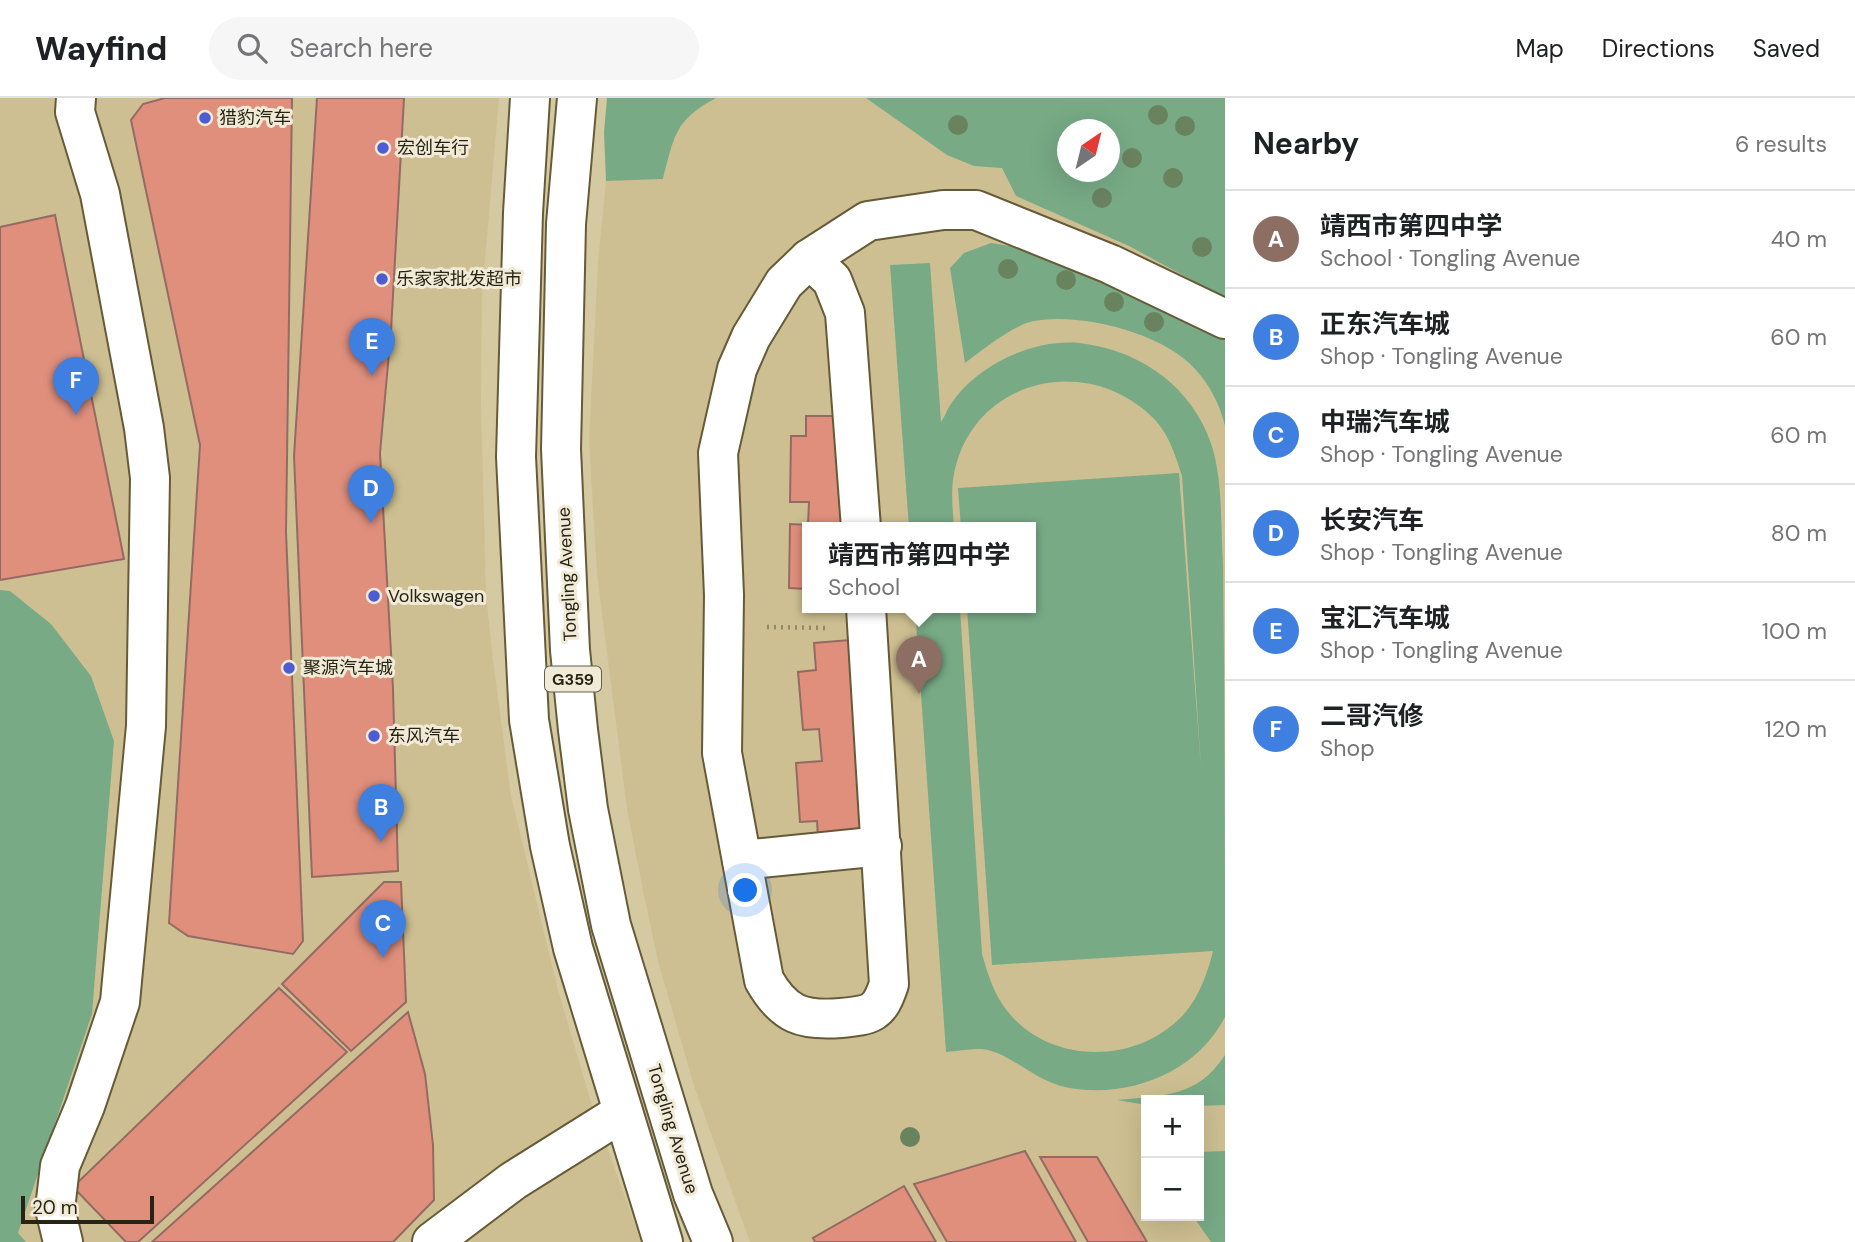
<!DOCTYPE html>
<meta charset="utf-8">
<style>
:root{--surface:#fff;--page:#f6f6f6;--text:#202124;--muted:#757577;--line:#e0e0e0;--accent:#0b8043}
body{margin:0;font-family:"DM Sans","Noto Sans SC",sans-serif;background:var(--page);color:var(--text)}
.controls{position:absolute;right:21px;bottom:21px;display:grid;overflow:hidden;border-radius:0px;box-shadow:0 7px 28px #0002}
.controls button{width:63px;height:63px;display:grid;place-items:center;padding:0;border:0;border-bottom:2px solid var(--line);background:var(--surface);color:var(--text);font:35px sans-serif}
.compass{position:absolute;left:1057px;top:21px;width:63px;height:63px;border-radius:50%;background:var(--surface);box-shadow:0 7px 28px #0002;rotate:35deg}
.scale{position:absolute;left:21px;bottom:18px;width:133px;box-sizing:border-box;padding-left:7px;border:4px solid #282415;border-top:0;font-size:19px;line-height:24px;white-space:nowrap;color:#282415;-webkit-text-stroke:5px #f0ead6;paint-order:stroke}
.you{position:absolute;left:746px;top:793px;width:24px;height:24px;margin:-18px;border:5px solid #fff;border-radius:50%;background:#1a73e8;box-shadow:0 0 0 10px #1a73e833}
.badge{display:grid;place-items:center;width:46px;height:46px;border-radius:50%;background:var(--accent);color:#fff;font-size:23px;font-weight:700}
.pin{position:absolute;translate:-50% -58px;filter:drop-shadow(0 2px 4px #0008)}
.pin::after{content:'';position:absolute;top:37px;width:24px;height:21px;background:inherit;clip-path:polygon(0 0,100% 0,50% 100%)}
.popup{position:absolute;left:802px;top:424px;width:234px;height:91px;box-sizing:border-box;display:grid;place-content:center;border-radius:0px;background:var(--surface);filter:drop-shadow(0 2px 5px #0005);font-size:23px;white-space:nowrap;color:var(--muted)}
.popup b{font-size:26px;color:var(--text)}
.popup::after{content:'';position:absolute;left:50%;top:100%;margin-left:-14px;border:14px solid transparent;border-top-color:var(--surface)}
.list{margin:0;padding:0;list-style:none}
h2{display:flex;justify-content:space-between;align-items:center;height:91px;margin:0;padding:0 28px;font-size:30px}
h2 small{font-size:23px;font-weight:400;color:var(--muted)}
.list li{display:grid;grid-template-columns:46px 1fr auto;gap:21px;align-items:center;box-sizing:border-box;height:98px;padding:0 28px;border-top:2px solid var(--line)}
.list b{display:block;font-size:26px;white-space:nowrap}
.list p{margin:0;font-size:23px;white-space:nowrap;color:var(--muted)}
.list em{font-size:23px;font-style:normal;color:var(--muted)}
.icon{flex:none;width:38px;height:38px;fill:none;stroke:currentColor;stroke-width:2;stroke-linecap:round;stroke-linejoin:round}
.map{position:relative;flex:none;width:1225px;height:1144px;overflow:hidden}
header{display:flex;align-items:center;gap:42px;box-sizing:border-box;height:98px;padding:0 35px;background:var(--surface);border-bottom:2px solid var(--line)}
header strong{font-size:33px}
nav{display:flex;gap:38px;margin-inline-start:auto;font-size:24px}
.search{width:490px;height:63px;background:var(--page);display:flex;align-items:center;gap:18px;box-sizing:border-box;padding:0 24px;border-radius:38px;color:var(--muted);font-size:26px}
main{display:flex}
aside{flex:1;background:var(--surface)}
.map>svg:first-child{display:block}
.built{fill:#cdbf91;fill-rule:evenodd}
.green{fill:#78aa86;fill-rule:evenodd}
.building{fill:#e08f7d;stroke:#946b62;stroke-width:2}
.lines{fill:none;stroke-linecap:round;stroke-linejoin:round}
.minor-casing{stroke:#665b38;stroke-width:42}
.highway-casing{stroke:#665b38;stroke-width:42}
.path{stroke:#91886a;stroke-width:4.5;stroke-dasharray:2 5;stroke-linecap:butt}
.minor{stroke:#fff;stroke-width:38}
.highway{stroke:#fff;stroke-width:38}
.tree{fill:#6a835f}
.poi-dot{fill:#4d5cd2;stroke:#f0ead6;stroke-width:2.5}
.labels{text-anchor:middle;stroke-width:6;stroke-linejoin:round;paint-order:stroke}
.shield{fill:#f0ead6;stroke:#645f4f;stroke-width:2}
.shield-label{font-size:16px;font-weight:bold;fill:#282415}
.poi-label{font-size:18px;fill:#282415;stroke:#f0ead6;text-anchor:start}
.street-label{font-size:18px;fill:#282415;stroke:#f0ead6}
</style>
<header>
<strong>Wayfind</strong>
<div class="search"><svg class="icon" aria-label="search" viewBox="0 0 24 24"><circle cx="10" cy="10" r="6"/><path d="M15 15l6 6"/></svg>Search here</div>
<nav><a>Map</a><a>Directions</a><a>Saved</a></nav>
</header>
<main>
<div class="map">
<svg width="1225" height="1144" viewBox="0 0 1225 1144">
<rect width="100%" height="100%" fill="#d5c9a2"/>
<!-- built -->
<g class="built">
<polygon points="0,0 499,0 482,196 481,306 486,497 493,562 511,698 558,892 591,1004 641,1144 26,1144 17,1136 92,916 114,643 91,578 51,526 10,493 0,492"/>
<path d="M716 0H1225V1144H750L695 991 658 863 643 792 627 711 597 476 589 342 598 164 606 83 663 81 674 39 690 14ZM1068 32H1110V74H1068ZM807 430H1031V510H807ZM1146 1002H1199V1118H1146Z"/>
</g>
<!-- green -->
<g class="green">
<path d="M607 0H716C674 23 675 37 663 81L606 83 604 34Z"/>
<path d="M866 0H1225V200L1129 148 1016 98 1002 70 974 68 947 57ZM1068 32H1110V74H1068Z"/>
<path d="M991 145 1029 151 1175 215 1225 241V328C1220 307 1210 287 1195 271 1164 235 1080 214 1034 223 1013 227 983 252 965 265L950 170 964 155Z"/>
<path d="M930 165 941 324C945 319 947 311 951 306 977 267 1032 241 1079 245 1134 251 1184 282 1207 335 1224 374 1220 423 1223 465 1225 616 1225 768 1225 919 1196 976 1125 1002 1065 989 1036 983 1015 959 988 952 976 949 959 953 946 954L915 510H960L982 856C988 877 994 897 1008 914 1052 968 1139 966 1184 916 1199 899 1208 874 1213 853L992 867 967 510H1031V430H961L958 390 1179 375 1201 670 1182 378C1175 356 1168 333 1150 317 1082 253 967 284 953 382 951 397 953 414 954 430H909L890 167Z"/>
<polygon points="0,492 10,493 51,526 91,578 114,643 92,916 18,1135 26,1144 0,1144"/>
<path d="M1225 957V1007L1199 1008V1002H1146V1007L1117 1002C1164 997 1197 1000 1225 957Z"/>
<polygon points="1225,1053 1225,1144 1211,1144 1193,1118 1199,1118 1199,1054"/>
</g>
<!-- building -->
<g class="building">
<polygon points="165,0 292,0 286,434 303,843 293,856 188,838 169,825 200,347 131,22 143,6"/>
<polygon points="317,0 404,0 391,233 380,355 393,591 398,773 312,779 294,358"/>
<polygon points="55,117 124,461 0,482 0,129"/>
<polygon points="806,318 843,318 841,430 807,430 807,491 789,490 790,426 808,427 809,404 790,404 791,338 806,338"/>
<polygon points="850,542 865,736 818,739 817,723 800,724 796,665 822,663 819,631 803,632 798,574 816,572 814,545"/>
<polygon points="384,784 401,784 406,904 351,953 282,886"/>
<polygon points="279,890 347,954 138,1144 126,1144 73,1089"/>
<polygon points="408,914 425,976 433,1047 434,1102 393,1144 152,1144"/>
<polygon points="1025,1053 1076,1144 947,1144 914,1086"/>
<polygon points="1040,1059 1097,1059 1147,1144 1088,1144"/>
<polygon points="904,1088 936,1144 815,1144 813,1140"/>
</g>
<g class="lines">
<defs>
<g id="minor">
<polyline points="809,161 832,182 845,215 861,430"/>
<path d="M866 510 889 886C879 916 872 917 841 920 802 923 784 917 764 882L722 655 724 497 718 355 737 271 751 239 784 185 809 161 868 123 943 112H976L1110 166 1225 221"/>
<polyline points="742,762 882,748"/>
<polyline points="63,1144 55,1111 60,1068 85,1008 120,904 146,628 150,380 144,330 100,96 75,14 76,0"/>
<polyline points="432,1144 513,1083 623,1014"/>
</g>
<g id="highway">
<polyline points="530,0 523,115 516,359 529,622 550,748 573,850 663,1144"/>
<polyline points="577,0 566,126 561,351 570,552 578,632 588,711 611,827 693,1096 713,1144"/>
</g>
</defs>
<!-- minor casing -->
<use href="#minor" class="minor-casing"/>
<!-- highway casing -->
<use href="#highway" class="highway-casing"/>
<!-- path -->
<polyline class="path" points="767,529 825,530"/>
<!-- minor -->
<use href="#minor" class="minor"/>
<!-- highway -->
<use href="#highway" class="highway"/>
</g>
<!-- trees -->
<g class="tree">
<circle cx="1158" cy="17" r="10"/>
<circle cx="958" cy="27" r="10"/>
<circle cx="1185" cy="28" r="10"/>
<circle cx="1132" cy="60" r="10"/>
<circle cx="1173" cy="80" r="10"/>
<circle cx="1102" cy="100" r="10"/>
<circle cx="1202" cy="149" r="10"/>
<circle cx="1008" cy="171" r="10"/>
<circle cx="1066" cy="182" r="10"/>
<circle cx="1114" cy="204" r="10"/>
<circle cx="1154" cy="224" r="10"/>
<circle cx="910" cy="1039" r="10"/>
</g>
<!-- markers -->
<g class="poi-dot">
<circle cx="205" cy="20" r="7"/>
<circle cx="383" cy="50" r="7"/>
<circle cx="382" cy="181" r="7"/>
<circle cx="374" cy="498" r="7"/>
<circle cx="289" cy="570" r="7"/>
<circle cx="374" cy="638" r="7"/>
</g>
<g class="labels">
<!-- shield labels -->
<rect class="shield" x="545" y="568.5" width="56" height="25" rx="5"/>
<g class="shield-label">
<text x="573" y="587">G359</text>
</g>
<!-- poi labels -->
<g class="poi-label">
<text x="219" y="26">猎豹汽车</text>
<text x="397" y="56">宏创车行</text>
<text x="396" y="187">乐家家批发超市</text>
<text x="388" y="504">Volkswagen</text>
<text x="303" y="576">聚源汽车城</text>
<text x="388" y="644">东风汽车</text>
</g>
<!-- street labels -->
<g class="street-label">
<text transform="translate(567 476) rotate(-93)" y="6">Tongling Avenue</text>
<text transform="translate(673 1031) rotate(73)" y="6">Tongling Avenue</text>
</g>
</g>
</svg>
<div class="controls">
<button>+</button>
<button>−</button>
</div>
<svg class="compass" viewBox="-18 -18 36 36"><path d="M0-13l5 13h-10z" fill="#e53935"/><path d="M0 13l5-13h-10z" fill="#757577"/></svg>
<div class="scale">20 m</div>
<div class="you"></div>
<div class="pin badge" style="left:919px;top:596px;background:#8d6e63">A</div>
<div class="popup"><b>靖西市第四中学</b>School</div>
<div class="pin badge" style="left:381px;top:744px;background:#3f7fe0">B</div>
<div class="pin badge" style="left:383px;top:860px;background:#3f7fe0">C</div>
<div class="pin badge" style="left:371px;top:425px;background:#3f7fe0">D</div>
<div class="pin badge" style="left:372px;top:278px;background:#3f7fe0">E</div>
<div class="pin badge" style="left:76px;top:317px;background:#3f7fe0">F</div>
</div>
<aside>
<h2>Nearby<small>6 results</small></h2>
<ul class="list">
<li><span class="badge" style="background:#8d6e63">A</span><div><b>靖西市第四中学</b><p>School · Tongling Avenue</p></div><em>40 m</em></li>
<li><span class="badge" style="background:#3f7fe0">B</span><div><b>正东汽车城</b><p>Shop · Tongling Avenue</p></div><em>60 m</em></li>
<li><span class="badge" style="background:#3f7fe0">C</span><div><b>中瑞汽车城</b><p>Shop · Tongling Avenue</p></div><em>60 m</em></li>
<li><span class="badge" style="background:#3f7fe0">D</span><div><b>长安汽车</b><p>Shop · Tongling Avenue</p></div><em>80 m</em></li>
<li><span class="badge" style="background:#3f7fe0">E</span><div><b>宝汇汽车城</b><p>Shop · Tongling Avenue</p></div><em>100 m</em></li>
<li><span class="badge" style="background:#3f7fe0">F</span><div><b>二哥汽修</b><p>Shop</p></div><em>120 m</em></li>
</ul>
</aside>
</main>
